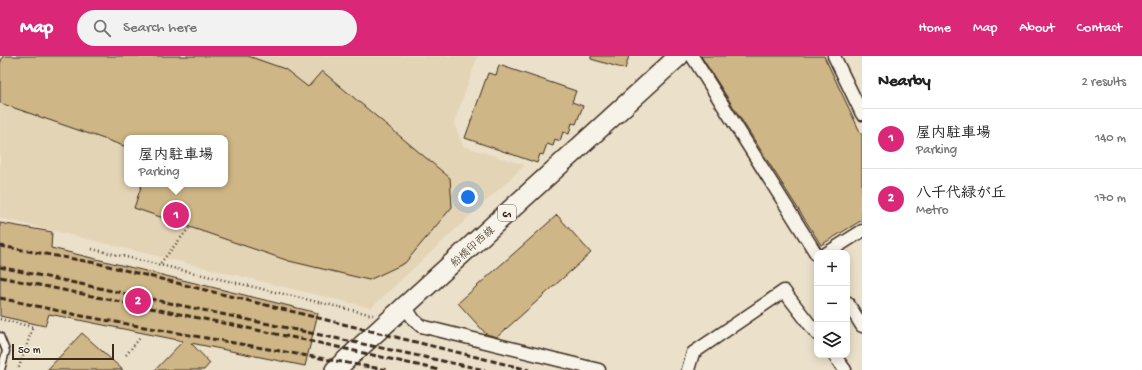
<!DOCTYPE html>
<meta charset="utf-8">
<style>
:root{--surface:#fff;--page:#f2f2f2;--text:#222;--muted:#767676;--line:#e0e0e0;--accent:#db2777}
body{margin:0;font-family:"Gochi Hand","Klee One",sans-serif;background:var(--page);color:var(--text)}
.controls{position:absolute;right:12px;bottom:12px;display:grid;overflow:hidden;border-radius:8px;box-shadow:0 2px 10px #0003}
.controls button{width:36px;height:36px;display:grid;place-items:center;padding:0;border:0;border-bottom:1px solid var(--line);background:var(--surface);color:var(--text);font:20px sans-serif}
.scale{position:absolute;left:12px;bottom:10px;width:102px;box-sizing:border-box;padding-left:4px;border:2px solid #3b2a1e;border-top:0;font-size:11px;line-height:14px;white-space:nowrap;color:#3b2a1e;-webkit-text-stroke:3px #f7f3e8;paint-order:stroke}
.you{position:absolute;left:468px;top:141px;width:14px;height:14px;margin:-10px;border:3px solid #fff;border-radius:50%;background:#1a73e8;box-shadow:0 0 0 6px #1a73e833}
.badge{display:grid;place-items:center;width:26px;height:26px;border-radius:50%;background:var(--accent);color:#fff;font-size:13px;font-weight:700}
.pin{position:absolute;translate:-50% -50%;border:2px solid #fff;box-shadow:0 1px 4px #0006}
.popup{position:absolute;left:124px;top:79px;width:104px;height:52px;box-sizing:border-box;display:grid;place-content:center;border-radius:8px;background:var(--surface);filter:drop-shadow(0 1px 3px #0005);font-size:13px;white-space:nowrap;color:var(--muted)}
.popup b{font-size:15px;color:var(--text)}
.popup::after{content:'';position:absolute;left:50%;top:100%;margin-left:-8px;border:8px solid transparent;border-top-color:var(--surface)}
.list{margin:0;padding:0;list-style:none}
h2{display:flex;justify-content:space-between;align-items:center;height:52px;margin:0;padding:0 16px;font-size:17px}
h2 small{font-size:13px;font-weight:400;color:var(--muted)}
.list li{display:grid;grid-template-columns:26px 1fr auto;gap:12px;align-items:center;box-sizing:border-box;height:60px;padding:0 16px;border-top:1px solid var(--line)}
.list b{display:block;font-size:15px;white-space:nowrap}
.list p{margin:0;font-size:13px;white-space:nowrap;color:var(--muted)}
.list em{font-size:13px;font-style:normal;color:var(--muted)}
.icon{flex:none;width:22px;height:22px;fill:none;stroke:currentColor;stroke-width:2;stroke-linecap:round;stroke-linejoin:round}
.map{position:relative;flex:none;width:862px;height:314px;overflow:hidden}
header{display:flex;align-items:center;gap:24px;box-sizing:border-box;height:56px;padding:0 20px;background:var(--accent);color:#fff}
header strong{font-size:19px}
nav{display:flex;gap:22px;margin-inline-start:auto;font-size:14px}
.search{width:280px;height:36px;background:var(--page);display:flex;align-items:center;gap:10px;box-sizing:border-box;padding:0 14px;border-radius:22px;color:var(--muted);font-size:15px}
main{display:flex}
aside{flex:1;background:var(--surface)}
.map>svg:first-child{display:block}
.built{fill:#e3d4b6;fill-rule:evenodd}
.building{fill:#cfb686;stroke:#3b2a1e}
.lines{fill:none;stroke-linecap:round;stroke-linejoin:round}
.service-casing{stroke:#3b2a1e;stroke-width:9}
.minor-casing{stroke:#3b2a1e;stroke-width:15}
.primary-casing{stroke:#3b2a1e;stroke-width:22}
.path{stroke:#3b2a1e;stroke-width:2.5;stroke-dasharray:1 3;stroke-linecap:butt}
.service{stroke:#f7f3e8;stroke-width:6}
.minor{stroke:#f7f3e8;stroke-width:12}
.primary{stroke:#f7f3e8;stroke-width:19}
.rail{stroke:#3b2a1e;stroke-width:3;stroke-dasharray:6 3;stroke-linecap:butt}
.labels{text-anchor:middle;stroke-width:3;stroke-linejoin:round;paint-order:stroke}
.shield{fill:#f7f3e8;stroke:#73665b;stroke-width:1}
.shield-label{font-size:10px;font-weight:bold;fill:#3b2a1e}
.street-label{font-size:11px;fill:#3b2a1e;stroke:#f7f3e8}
</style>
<header>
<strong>Map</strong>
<div class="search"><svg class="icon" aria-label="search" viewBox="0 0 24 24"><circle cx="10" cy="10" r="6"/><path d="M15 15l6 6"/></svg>Search here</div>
<nav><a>Home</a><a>Map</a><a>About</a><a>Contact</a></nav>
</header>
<main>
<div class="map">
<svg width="862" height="314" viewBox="0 0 862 314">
<rect width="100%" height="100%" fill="#ebe1cb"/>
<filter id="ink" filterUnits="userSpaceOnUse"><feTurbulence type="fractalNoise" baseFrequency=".025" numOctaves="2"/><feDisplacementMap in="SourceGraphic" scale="8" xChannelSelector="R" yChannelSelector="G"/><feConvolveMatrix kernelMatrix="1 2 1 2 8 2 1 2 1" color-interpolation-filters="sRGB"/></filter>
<g filter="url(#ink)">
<!-- built -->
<path class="built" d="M0 0H478L454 67 463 90 525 109 371 252 0 162ZM127 82H225V128H127Z"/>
<!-- building -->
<g class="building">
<polygon points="3,0 248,0 285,13 308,31 322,15 450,122 452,151 405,207 369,224 289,205 134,152 142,128 225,128 225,82 127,82 127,91 0,47 0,8"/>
<polygon points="591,0 629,0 625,13 591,3"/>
<polygon points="701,0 824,0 862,80 862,164 821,189"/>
<polygon points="499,9 576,35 572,46 583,50 576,68 572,67 569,78 563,76 560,85 555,83 553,90 547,88 543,99 540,98 537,107 465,82 488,17 496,19"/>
<polygon points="557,159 591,197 497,281 486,278 458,247"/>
<polygon points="0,167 52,176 51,192 318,257 305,310 191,287 210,307 204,314 155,314 183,285 49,258 45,270 0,260"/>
<polygon points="82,277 123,314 47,314"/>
</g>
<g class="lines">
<defs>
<polyline id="service" points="0,280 6,295 1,314"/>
<g id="minor">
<polyline points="692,0 817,199"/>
<polyline points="834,0 862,58"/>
<polyline points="827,197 862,175"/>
<polyline points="847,246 862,270"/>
<polyline points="405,250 414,264 421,270 599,314"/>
<polyline points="834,299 845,314"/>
<polyline points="688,314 693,297 784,235 817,278"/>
</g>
<polyline id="primary" points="335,314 679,0"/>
</defs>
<!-- service casing -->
<use href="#service" class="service-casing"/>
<!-- minor casing -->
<use href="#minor" class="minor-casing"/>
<!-- primary casing -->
<use href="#primary" class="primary-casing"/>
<!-- path -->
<g class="path">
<polyline points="92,193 373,259"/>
<polyline points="158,210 189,172"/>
<polyline points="0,263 33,271 18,314"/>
<polyline points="126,299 140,282"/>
</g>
<!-- service -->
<use href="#service" class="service"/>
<!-- minor -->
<use href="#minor" class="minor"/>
<!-- primary -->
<use href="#primary" class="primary"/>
<!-- rail -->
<g class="rail">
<polyline points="0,190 96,207 529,314"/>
<polyline points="0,211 485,314"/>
<polyline points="0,221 315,286 439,314"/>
<polyline points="0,242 82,260 387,314"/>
</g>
</g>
</g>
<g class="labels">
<!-- shield labels -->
<rect class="shield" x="498" y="149" width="18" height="16" rx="3"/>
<g class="shield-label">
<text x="507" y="161">61</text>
</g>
<!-- street labels -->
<g class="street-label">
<text transform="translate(472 190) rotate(-42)" y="4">船橋印西線</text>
</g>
</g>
</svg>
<div class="controls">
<button>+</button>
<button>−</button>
<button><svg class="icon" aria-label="layers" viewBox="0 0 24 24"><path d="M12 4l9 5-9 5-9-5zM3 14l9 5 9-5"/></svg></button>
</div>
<div class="scale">50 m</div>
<div class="you"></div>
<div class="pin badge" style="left:176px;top:159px">1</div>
<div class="popup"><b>屋内駐車場</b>Parking</div>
<div class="pin badge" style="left:138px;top:245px">2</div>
</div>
<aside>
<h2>Nearby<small>2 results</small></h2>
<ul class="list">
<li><span class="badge">1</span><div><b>屋内駐車場</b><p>Parking</p></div><em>140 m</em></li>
<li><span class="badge">2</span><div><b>八千代緑が丘</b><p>Metro</p></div><em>170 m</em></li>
</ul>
</aside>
</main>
